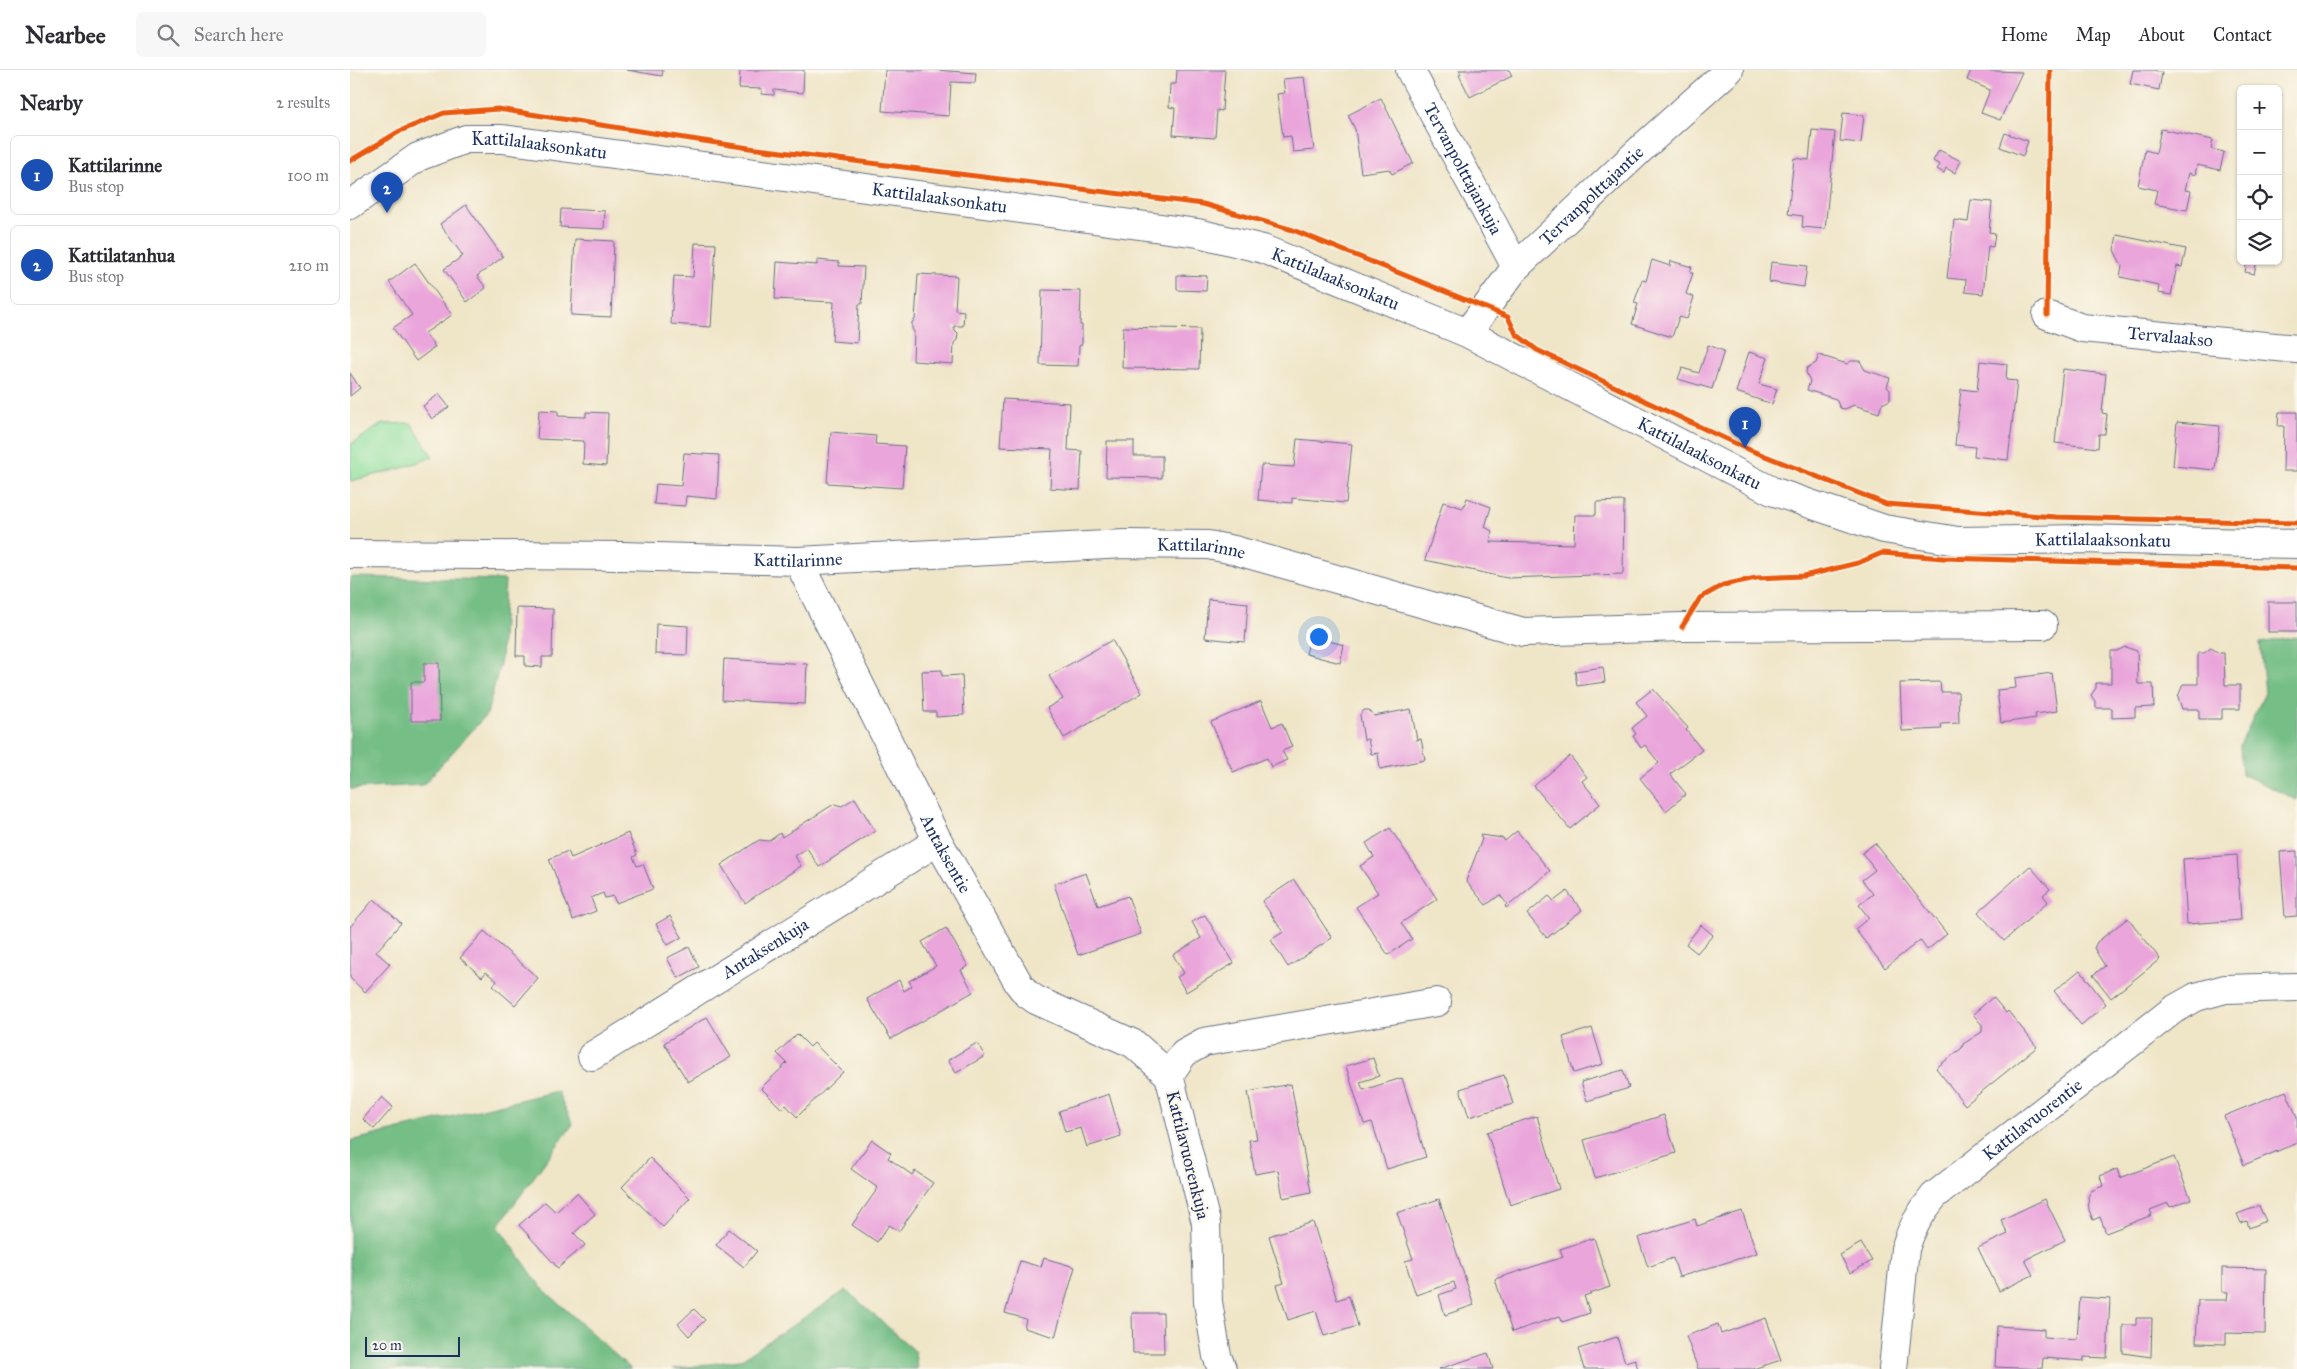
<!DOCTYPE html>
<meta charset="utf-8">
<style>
:root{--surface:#fff;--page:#f7f7f7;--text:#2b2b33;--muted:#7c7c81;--line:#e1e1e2;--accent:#7c3aed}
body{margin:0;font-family:"IM FELL Great Primer",serif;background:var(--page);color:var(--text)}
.controls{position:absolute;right:15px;top:15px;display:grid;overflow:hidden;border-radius:8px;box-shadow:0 1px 4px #0004}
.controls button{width:45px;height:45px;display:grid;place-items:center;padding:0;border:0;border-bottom:1px solid var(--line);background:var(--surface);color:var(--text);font:25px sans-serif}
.scale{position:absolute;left:15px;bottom:12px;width:95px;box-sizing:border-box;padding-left:5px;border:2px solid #1b2f5e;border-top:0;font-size:14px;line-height:18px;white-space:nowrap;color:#1b2f5e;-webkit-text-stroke:4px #fbf7ec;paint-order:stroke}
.you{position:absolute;left:968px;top:566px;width:18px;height:18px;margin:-12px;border:4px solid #fff;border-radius:50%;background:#1a73e8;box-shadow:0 0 0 8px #1a73e833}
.badge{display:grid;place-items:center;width:32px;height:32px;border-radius:50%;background:var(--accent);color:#fff;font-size:16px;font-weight:700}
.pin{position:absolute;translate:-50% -41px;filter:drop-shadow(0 1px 2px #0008)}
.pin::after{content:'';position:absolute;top:26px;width:18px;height:15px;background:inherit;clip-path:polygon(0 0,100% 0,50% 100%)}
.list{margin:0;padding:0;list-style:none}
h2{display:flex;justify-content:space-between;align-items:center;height:65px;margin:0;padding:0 20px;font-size:21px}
h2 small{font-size:16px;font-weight:400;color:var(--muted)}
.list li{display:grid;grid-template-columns:32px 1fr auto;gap:15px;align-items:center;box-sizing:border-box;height:80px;margin:0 10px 10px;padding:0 10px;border:1px solid var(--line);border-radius:8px}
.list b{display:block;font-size:19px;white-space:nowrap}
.list p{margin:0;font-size:16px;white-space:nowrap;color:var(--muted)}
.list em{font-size:16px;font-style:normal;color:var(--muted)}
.icon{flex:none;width:28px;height:28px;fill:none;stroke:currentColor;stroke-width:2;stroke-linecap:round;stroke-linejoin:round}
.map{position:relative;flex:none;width:1947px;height:1299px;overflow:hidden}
header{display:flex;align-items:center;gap:30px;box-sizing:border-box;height:70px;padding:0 25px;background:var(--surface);border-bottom:1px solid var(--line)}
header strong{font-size:24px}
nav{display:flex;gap:28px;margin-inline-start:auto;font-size:18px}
.search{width:350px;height:45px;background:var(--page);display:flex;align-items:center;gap:12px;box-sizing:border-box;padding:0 18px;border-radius:8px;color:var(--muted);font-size:19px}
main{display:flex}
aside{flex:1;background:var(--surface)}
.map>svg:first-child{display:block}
.green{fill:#91e09e;stroke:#56887e}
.forest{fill:#74be85;stroke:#487672}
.building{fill:#eaa5db}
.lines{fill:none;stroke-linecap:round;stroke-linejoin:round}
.minor-casing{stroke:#656f83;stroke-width:30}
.tertiary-casing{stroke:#656f83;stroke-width:30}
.minor{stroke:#fff;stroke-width:28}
.tertiary{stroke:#fff;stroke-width:28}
.cycleway-casing{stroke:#fbf7ec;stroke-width:8}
.cycleway{stroke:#e8590c;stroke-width:5}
.labels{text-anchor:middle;stroke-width:5;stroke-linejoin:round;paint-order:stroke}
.street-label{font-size:18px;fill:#1b2f5e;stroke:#fbf7ec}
</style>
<header>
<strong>Nearbee</strong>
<div class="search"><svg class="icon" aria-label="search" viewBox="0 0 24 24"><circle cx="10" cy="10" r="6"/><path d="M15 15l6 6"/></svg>Search here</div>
<nav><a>Home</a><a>Map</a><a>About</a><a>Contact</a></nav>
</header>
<main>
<aside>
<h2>Nearby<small>2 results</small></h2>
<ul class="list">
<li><span class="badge" style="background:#1a4fb4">1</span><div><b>Kattilarinne</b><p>Bus stop</p></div><em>100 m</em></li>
<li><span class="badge" style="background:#1a4fb4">2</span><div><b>Kattilatanhua</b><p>Bus stop</p></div><em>210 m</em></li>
</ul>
</aside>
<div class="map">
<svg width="1947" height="1299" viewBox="0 0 1947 1299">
<rect width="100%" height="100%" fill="#fbf7ec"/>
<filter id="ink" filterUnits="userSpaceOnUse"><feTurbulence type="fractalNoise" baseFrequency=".02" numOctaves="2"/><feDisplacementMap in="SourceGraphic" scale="10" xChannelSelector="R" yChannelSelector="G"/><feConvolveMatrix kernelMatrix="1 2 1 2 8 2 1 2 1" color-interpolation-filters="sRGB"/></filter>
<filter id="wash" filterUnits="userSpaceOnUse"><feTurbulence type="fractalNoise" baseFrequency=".0096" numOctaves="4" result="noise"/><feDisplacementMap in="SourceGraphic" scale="20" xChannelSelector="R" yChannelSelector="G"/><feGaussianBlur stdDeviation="1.12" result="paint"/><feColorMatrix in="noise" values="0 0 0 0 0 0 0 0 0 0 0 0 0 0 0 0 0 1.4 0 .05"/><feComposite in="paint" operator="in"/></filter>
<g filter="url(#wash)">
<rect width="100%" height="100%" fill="#efe5c7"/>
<!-- green -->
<polygon class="green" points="61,353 83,387 46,400 0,411 0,375 32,354"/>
<!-- forest -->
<g class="forest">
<polygon points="0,507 155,510 151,589 137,644 73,715 0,719"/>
<polygon points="1947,567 1947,730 1892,704 1890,675 1915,623 1910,573"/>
<polygon points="207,1021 223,1054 148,1156 191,1217 281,1299 0,1299 0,1071"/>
<polygon points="496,1220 565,1281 567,1299 323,1299 390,1290"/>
</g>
<g id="blocks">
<!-- building -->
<g class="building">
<polygon points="277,0 313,0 312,6"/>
<polygon points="390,0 454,0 453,23 424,20 424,25 411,24 412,19 389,18"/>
<polygon points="535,0 586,0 626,3 625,13 601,12 599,46 532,41"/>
<polygon points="827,0 875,0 872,41 867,40 865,68 823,65 825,38 819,37 820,14 826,14"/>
<polygon points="1109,0 1159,0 1162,6 1120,27 1109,5 1111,4"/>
<polygon points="1621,0 1672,2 1650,50 1631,43 1640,20 1617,10"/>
<polygon points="1783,0 1804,0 1812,3 1809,20 1780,14"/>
<polygon points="954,7 964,80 943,82 941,66 933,67 927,24 935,23 933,9"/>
<polygon points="1031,28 1063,93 1042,104 1039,99 1011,103 1005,59 998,45"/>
<polygon points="1493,43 1514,45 1511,73 1490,71"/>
<polygon points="1811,59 1863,70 1861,79 1874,82 1870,100 1847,95 1845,105 1839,103 1835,120 1841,121 1837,140 1804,134 1807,120 1788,116 1795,80 1806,83"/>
<polygon points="1462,60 1485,62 1475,159 1452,157 1453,146 1438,144 1444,88 1459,90"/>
<polygon points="1655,63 1678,71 1673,86 1650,77"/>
<polygon points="1589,80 1611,91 1605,103 1596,98 1594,103 1587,99 1590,95 1583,91"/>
<polygon points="1621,130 1642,132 1639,162 1645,163 1643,177 1638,176 1633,224 1615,222 1616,210 1597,208 1604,150 1618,152"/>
<polygon points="116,135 153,187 127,206 136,218 117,232 94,199 113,186 90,154"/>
<polygon points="211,139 255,141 254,159 210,157"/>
<polygon points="1767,165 1836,179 1832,197 1827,196 1821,225 1808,223 1809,215 1770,207 1772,196 1764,180"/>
<polygon points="225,169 264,171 261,247 221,245"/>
<polygon points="345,173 366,174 361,257 321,254 324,206 343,207"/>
<polygon points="467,190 489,192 489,196 514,197 512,234 509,234 507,273 482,271 484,232 425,229 427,192 467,195"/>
<polygon points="1302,190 1320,196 1321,191 1342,197 1340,203 1343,203 1336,224 1344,227 1337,249 1329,247 1322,267 1282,254 1288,234 1284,233 1292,210 1296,211"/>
<polygon points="1897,191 1907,191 1904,204 1895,202"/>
<polygon points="1421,192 1457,196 1454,217 1419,212"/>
<polygon points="65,193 102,245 75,263 85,277 66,291 43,258 62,245 39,212"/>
<polygon points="568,204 607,206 605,240 614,241 613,256 604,256 604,259 608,263 607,270 604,273 603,294 563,291 564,262 562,259 562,252 565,250"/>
<polygon points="827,205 857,206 856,221 827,220"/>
<polygon points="692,220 731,221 730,255 732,255 732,274 729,276 728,296 690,295"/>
<polygon points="773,257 850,259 849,299 772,298"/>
<polygon points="1358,275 1374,281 1362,319 1328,309 1332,298 1349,303"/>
<polygon points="1399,282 1418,288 1409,314 1427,319 1422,334 1386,322"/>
<polygon points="1469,285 1497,294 1501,291 1510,291 1515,300 1540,308 1537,317 1540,320 1540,330 1532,334 1529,343 1504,335 1495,339 1490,338 1486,329 1457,320 1460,311 1456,302 1457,298 1466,293"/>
<polygon points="1630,291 1657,294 1656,310 1667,311 1658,390 1624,386 1625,377 1605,375 1611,319 1627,321"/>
<polygon points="1713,299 1756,304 1752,343 1757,344 1755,364 1749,364 1748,378 1705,373"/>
<polygon points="0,303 10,318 0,326"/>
<polygon points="89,324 99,337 82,349 73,336"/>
<polygon points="653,329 720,333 718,380 732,381 730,420 700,418 702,379 650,377"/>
<polygon points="189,340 208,341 208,346 236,347 236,342 258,343 256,396 233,394 234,371 187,369"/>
<polygon points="1929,342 1947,342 1947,401 1933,401 1934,356 1928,356"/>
<polygon points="1827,352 1870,356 1865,400 1823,396"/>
<polygon points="481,362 526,366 525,374 555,376 552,418 477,413"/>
<polygon points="947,369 1002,374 996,433 942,428 942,433 908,430 911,395 944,397"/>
<polygon points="757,371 784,371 784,386 812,386 812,408 756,407"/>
<polygon points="334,383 369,385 367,429 336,426 335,436 304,434 306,414 331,416"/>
<polygon points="1117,428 1141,437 1135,457 1142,461 1140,472 1224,474 1225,445 1246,445 1246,432 1274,431 1273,504 1157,508 1075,490 1093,432 1113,438"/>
<polygon points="858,529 898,533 895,572 855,568"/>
<rect x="1918" y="532" width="29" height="30"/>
<polygon points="167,538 203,539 202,587 192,587 192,597 175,596 175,586 166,586"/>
<polygon points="306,554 338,556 337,585 305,584"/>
<polygon points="960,566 994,575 990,593 956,584"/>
<polygon points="762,570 792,623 714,668 697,638 713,629 699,606"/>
<polygon points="1775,577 1787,581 1788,614 1803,614 1804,637 1785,638 1785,647 1762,648 1762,638 1746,638 1746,633 1741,625 1746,618 1746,613 1761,613 1761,581 1767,581"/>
<polygon points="1861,578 1869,583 1874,583 1875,615 1890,615 1890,639 1872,639 1872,649 1849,649 1849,639 1832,639 1828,627 1833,614 1848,614 1848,583 1854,583"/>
<polygon points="374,589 457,594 455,634 372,630"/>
<polygon points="74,593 89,593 90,651 61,651 61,612 74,612"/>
<polygon points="1253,597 1255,612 1227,616 1225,601"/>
<polygon points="592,600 592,606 612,605 614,645 586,647 586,642 574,642 572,601"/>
<polygon points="1702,603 1707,641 1685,644 1686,648 1651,653 1647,620 1666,618 1665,608"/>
<polygon points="1590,612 1591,622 1608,622 1609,653 1591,654 1592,659 1552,661 1550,613"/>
<polygon points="1303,619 1338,658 1336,660 1352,680 1320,704 1336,724 1316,741 1290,708 1309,693 1295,675 1291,678 1283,666 1286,664 1282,658 1297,646 1286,632"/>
<polygon points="911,631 922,657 932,653 942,677 932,681 937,690 921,697 917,688 883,702 861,652"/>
<polygon points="1061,639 1067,670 1071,669 1075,690 1030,699 1028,683 1021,684 1018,669 1014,670 1010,645 1014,640 1019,640 1024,646"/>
<polygon points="1220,686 1237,707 1232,711 1250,734 1220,759 1184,716"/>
<polygon points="505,728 525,761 469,797 457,778 445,786 451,796 395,833 371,795 409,770 419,771 430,763 432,767 484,734 492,736"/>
<polygon points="1040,758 1087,829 1051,853 1062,869 1038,885 1006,837 1028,823 1010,796 1024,787 1016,773"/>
<polygon points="1167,761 1200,801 1156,838 1155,836 1157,834 1150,825 1136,835 1116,811 1132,769 1130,765 1153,768 1155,771"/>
<polygon points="278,763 287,785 283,787 287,796 293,794 303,819 266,833 263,826 255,828 253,823 241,828 246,841 223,850 199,789 218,781 221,788"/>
<polygon points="1525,773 1597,864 1577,880 1570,870 1535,898 1505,859 1519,848 1509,835 1523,824 1512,810 1525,800 1512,783"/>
<polygon points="1947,781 1947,846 1935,847 1930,782"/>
<polygon points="1887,785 1891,850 1837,854 1833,789"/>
<polygon points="1680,796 1700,819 1693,825 1698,832 1654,871 1628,842"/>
<polygon points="736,803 748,836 778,826 791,864 728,885 704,814"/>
<polygon points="944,810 982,868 938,897 921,870 933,862 912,831"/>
<polygon points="1217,821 1232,840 1197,868 1177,844 1199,826 1204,831"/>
<polygon points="24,829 51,853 26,882 40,894 15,922 0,908 0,857"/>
<polygon points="855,845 884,893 836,922 827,907 834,903 823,885 851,868 842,852"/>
<polygon points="320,846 332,867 318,875 306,854"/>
<polygon points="1778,848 1810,889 1761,928 1743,905 1755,896 1744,878 1747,872"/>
<polygon points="1351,855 1363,865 1347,883 1336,874"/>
<polygon points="596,858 618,896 611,900 623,922 541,969 517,929 549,910 554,921 562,916 559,911 586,896 572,872"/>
<polygon points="134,861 188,908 165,935 143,916 147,911 136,902 132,907 110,888"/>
<polygon points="339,877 349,897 328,908 317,888"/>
<polygon points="1730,900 1756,934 1731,955 1704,921"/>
<polygon points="1643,927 1656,943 1658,941 1687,977 1615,1035 1586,998 1612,978 1613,974 1632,962 1632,955 1623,944"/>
<polygon points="357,947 381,987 338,1012 314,973"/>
<polygon points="1242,958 1253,994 1224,1003 1213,967"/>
<polygon points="447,964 460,977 464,973 493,1002 447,1047 436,1035 432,1039 411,1018 437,993 427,983"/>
<polygon points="627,973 635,986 606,1003 598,990"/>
<polygon points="1023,988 1029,1006 1010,1012 1013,1020 1052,1008 1076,1087 1037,1099 1022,1052 1014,1054 996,996"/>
<polygon points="1273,1000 1279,1018 1237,1031 1231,1012"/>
<polygon points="1154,1005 1163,1034 1119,1047 1110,1019"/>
<polygon points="941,1014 961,1122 933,1128 928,1100 905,1104 899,1070 907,1069 898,1022"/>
<polygon points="1936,1021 1947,1047 1947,1073 1894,1095 1874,1046"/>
<polygon points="759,1024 771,1066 737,1077 731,1058 715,1062 709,1041"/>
<polygon points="32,1027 43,1037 24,1059 13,1049"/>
<polygon points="1314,1045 1326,1083 1245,1108 1234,1070"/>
<polygon points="1187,1046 1209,1119 1160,1135 1137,1062"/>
<polygon points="522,1070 541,1083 538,1088 562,1105 565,1101 583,1113 549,1161 539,1155 527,1172 502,1155 528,1118 501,1099"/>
<polygon points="1824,1087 1841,1129 1820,1137 1818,1133 1800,1140 1802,1145 1756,1163 1750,1147 1743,1150 1739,1140 1738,1127 1741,1121 1753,1116 1750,1106 1767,1099 1770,1108"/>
<polygon points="300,1088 340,1128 313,1157 272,1117"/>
<polygon points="227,1123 245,1144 224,1163 235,1175 208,1198 169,1155 195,1132 206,1142"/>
<polygon points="1089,1129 1124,1235 1095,1245 1089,1225 1106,1219 1104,1212 1066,1225 1055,1191 1063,1189 1047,1143"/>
<polygon points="1695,1129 1715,1170 1675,1190 1683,1205 1649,1221 1628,1178 1658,1164 1651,1150"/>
<polygon points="1909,1136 1916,1151 1899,1158 1897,1151 1891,1153 1887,1144"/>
<polygon points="1392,1141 1407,1183 1329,1207 1323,1188 1298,1197 1288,1168 1345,1149 1347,1156"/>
<polygon points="963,1152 987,1230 999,1226 1008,1256 974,1266 966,1241 938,1250 927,1215 934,1213 919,1166"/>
<polygon points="379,1159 407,1181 394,1197 366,1175"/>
<polygon points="1244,1168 1260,1217 1234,1226 1240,1243 1212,1252 1210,1246 1162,1262 1145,1209 1213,1187 1210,1179"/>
<polygon points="1511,1173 1522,1191 1500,1203 1490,1185"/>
<polygon points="694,1188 725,1197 705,1267 674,1258 676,1249 655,1243 670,1191 691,1197"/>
<polygon points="1872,1198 1916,1199 1915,1264 1876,1263 1876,1274 1846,1273 1848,1230 1877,1230 1878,1222 1872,1222"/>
<polygon points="1730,1227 1760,1229 1757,1288 1734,1287 1734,1291 1693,1288 1692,1299 1645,1297 1647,1256 1694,1259 1694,1267 1727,1269"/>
<polygon points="344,1239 355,1250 339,1266 328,1254"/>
<polygon points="782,1243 813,1243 814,1283 783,1283"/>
<polygon points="1416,1248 1431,1290 1403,1299 1348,1299 1336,1266 1368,1254 1371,1264"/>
<polygon points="1786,1248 1802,1248 1801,1287 1773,1283 1773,1255 1786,1255"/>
<polygon points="1267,1267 1275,1292 1285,1289 1288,1299 1234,1299 1228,1279"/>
<polygon points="1138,1283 1143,1299 1089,1299"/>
</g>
</g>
</g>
<g filter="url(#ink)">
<use href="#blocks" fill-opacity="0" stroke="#656f83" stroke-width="1"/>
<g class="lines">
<defs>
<g id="minor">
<path id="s1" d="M1060 0 1166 197"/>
<path id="s2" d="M1697 245 1732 258 1947 279"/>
<path id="s3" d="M1117 263 1166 197 1293 77 1379 0"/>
<path id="s4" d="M0 484 272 486 448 491 775 474 858 475 884 480 1173 562 1332 557 1693 555"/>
<path id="s5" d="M448 491 588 771 669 914 676 923 686 930 784 974 819 1005"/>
<path id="s6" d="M242 986 588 771"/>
<polyline points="872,1299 867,1286 858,1232 856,1153 819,1005 834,983 854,972 1087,932"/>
<path id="s7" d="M1543 1299 1555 1179C1561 1158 1570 1143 1584 1126L1823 940 1846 927 1875 919 1947 917"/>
</g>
<g id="tertiary">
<path id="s8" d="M0 135 68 87 116 69H153L848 163 913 179 1117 263 1422 421 1534 459 1608 471 1730 469 1947 474"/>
</g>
</defs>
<!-- minor casing -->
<use href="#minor" class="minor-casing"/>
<!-- tertiary casing -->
<use href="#tertiary" class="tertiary-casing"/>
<!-- minor -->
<use href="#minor" class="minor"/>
<!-- tertiary -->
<use href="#tertiary" class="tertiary"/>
<defs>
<g id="cycleway">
<polyline points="0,91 50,61 94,43 148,39 399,78 853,134 943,160 1158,247 1166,264 1187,280 1395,378 1536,434 1706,447 1947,453"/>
<polyline points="1697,245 1700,0"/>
<polyline points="1332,557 1350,528 1373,515 1406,508 1454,506 1508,493 1532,483 1593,488 1947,498"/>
</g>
</defs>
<!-- cycleway casing -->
<use href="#cycleway" class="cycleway-casing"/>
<!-- cycleway -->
<use href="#cycleway" class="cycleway"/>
</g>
</g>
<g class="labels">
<!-- street labels -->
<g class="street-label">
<text dy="6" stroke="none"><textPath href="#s8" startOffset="208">Kattilalaaksonkatu</textPath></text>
<text dy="6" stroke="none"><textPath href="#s1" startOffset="112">Tervanpolttajankuja</textPath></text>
<text dy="6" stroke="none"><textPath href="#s3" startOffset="186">Tervanpolttajantie</textPath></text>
<text dy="6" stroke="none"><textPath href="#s8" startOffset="612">Kattilalaaksonkatu</textPath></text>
<text dy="6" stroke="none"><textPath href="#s8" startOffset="1018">Kattilalaaksonkatu</textPath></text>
<text dy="6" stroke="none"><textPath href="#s2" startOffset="126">Tervalaakso</textPath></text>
<text dy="6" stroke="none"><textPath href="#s8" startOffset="1422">Kattilalaaksonkatu</textPath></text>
<text dy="6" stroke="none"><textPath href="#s8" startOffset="1842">Kattilalaaksonkatu</textPath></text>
<text dy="6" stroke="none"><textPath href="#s4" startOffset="852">Kattilarinne</textPath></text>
<text dy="6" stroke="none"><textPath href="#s4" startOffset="448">Kattilarinne</textPath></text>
<text dy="6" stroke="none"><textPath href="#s5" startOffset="328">Antaksentie</textPath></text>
<text dy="6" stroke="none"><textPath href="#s6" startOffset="204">Antaksenkuja</textPath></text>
<text dy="6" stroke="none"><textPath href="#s7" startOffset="306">Kattilavuorentie</textPath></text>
<text transform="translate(838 1085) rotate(76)" y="6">Kattilavuorenkuja</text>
</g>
</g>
</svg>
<div class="controls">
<button>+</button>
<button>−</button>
<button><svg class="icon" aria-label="locate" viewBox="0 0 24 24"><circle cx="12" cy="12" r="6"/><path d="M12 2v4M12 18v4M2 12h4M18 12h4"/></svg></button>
<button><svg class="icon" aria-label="layers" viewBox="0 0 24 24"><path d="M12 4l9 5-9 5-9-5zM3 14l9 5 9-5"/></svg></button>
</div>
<div class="scale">20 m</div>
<div class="you"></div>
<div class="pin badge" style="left:1395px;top:378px;background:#1a4fb4">1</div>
<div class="pin badge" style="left:37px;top:143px;background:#1a4fb4">2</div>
</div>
</main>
